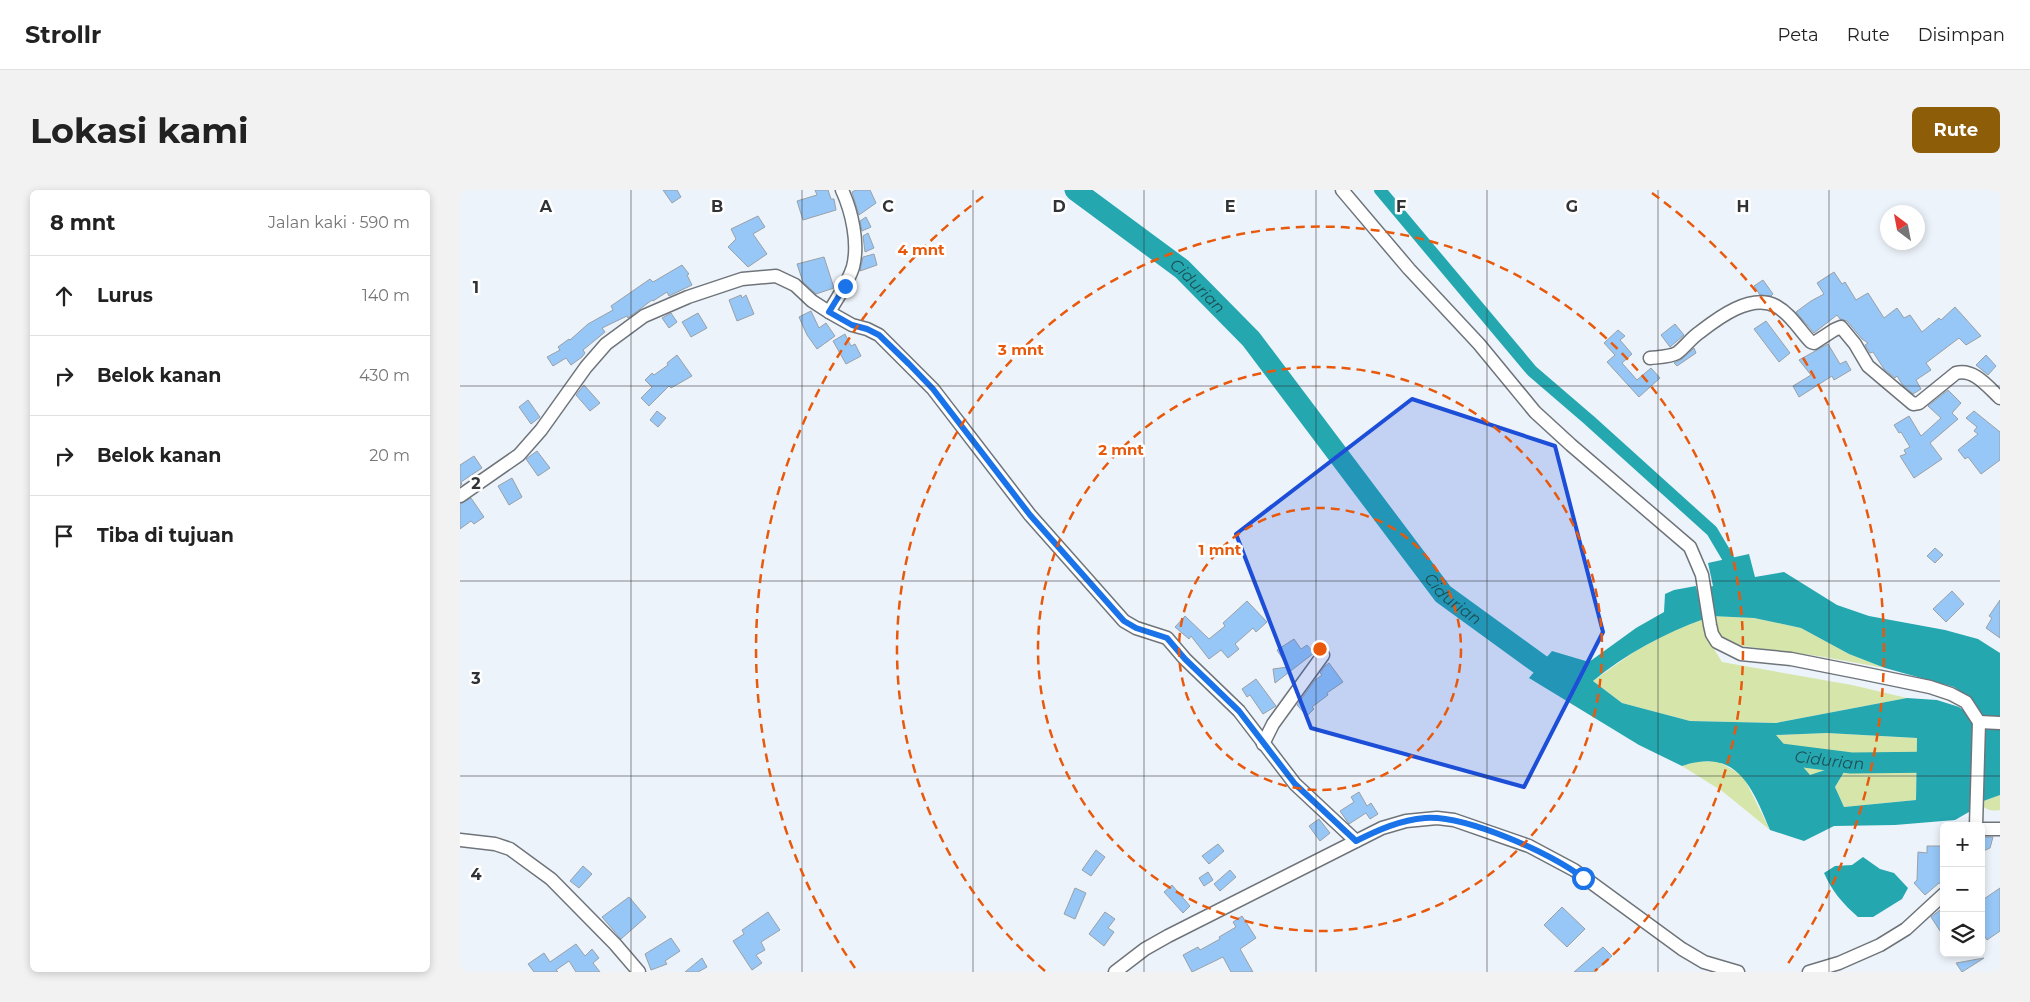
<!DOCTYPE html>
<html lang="id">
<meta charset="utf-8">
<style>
:root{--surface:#fff;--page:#f2f2f2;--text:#222;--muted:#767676;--line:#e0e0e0;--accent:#8e5d07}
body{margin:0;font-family:Montserrat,sans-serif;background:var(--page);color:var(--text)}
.controls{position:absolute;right:15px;bottom:15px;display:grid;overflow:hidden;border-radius:8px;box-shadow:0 2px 8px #0003}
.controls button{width:45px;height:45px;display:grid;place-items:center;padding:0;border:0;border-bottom:1px solid var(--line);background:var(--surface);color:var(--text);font:25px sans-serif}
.compass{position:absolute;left:1420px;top:15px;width:45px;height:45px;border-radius:50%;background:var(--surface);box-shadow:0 2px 8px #0003;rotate:328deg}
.stop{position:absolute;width:15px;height:15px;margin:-11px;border:4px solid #1a73e8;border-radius:50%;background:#fff}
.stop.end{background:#1a73e8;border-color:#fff;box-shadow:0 1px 5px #0008}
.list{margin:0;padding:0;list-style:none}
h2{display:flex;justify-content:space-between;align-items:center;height:65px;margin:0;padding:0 20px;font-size:21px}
h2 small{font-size:16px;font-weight:400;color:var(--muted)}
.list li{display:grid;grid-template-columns:32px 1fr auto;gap:15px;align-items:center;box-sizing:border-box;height:80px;padding:0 20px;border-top:1px solid var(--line)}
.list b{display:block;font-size:19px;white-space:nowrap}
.list em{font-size:16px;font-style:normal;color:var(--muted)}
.icon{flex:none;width:28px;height:28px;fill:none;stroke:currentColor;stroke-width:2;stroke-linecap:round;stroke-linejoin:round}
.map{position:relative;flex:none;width:1540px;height:782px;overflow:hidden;border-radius:8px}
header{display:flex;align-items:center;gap:30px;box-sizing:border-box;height:70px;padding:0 25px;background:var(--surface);border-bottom:1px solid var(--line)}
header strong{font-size:24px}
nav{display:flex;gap:28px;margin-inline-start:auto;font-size:18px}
.intro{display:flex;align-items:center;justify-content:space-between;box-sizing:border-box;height:120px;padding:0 30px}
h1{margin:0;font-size:35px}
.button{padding:12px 22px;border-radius:8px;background:var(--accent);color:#fff;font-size:18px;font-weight:700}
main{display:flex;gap:30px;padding:0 30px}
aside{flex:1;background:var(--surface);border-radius:8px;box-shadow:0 2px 8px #0003}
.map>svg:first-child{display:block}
.green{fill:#d6e6ab}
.water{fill:#25a7b0;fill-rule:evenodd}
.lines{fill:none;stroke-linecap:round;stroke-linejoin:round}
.canal{stroke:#25a7b0;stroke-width:12}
.river{stroke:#25a7b0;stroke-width:21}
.building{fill:#97c7f7;stroke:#9aa0a6}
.minor-casing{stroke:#6e747a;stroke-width:15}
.minor{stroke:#fff;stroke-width:12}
.route{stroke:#1a73e8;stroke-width:6}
.marked{fill:#1d4ed8;fill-opacity:0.2;stroke:#1d4ed8;stroke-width:4;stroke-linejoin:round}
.grid{fill:none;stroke:#303235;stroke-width:1;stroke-opacity:0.55}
.ring{fill:none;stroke:#e8590c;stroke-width:2.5;stroke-dasharray:9 6}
.labels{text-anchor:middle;stroke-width:5;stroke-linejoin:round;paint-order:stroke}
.water-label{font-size:16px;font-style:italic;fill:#1c5054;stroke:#fff}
.grid-label{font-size:16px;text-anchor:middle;font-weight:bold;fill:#303235;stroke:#fff;stroke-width:5;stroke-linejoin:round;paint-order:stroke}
.centre{fill:#e8590c;stroke:#fff;stroke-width:2.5}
.ring-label{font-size:15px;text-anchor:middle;font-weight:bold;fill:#e8590c;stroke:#fff;stroke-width:5;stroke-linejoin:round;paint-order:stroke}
</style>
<header>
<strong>Strollr</strong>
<nav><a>Peta</a><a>Rute</a><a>Disimpan</a></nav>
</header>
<div class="intro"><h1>Lokasi kami</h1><a class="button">Rute</a></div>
<main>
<aside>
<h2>8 mnt<small>Jalan kaki · 590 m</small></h2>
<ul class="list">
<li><svg class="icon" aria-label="ahead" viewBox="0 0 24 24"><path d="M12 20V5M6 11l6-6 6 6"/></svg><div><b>Lurus</b></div><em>140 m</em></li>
<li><svg class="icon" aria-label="right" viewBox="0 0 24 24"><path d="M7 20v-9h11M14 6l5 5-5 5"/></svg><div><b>Belok kanan</b></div><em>430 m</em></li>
<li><svg class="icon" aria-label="right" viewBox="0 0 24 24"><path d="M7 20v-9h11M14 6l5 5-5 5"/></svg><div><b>Belok kanan</b></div><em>20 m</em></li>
<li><svg class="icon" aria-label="arrive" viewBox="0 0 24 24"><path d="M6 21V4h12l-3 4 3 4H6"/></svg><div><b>Tiba di tujuan</b></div></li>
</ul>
</aside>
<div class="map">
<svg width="1540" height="782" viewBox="0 0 1540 782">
<rect width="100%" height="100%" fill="#edf3fa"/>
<!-- green -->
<g class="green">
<polygon points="1251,426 1294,428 1341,438 1389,464 1425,478 1358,466 1268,454 1256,444"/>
<polygon points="1244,429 1244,443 1262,472 1392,495 1447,508 1316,533 1230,531 1162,513 1133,491 1174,462 1212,441"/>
<polygon points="1367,543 1457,548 1456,610 1384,617 1375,597 1387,577 1377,576 1350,586 1315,545"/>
<polygon points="1258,571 1283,586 1310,640 1262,601 1222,576 1235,572"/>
<path d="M1540 605V620C1531 622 1525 619 1518 613Z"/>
</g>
<!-- water -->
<g class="water">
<polygon points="1289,364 1295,387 1324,382 1377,415 1409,426 1485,440 1518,449 1540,463 1540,531 1526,530 1510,508 1494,497 1425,478 1389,464 1341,438 1294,428 1251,426 1246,398 1253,396 1248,373"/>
<path d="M1236 396 1244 429C1205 443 1165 464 1133 491L1162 513 1230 531 1316 533 1447 508 1477 510 1499 517 1511 526 1515 537 1512 611 1509 622 1495 630 1435 635 1374 636 1344 651 1310 640C1292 597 1277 557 1222 576L1179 555 1069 488 1092 461 1129 472 1176 438 1204 422 1205 404 1214 400ZM1367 543 1457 548 1456 610 1384 617 1375 597 1387 577 1377 576 1350 585 1316 545Z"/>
<polygon points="1540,536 1540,605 1518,613 1521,537"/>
<path d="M1403 667 1420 679 1434 683 1448 698 1442 709 1413 727H1398C1383 714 1372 701 1364 683L1375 676 1392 675Z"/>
</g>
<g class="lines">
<!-- canal -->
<polyline class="canal" points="920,0 1072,181 1129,230 1252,341 1268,368 1271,384"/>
<!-- river -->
<g class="river">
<path id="s1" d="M615 0 722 79 791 149 983 404 1103 491"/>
<path id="s2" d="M1306 562 1391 573 1484 572"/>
</g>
</g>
<!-- building -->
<g class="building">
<polygon points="203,0 217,0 221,7 212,13"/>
<polygon points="355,0 368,0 371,9 374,9 376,20 343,30 337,11 357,5"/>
<polygon points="396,0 410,0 416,13 399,25 392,2"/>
<polygon points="298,26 305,37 293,44 307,64 288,77 268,57 276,49 271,39"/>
<polygon points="406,27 411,37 402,41 400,31"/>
<polygon points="408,43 414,58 405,62 403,46"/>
<polygon points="414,64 417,75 400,81 403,67"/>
<polygon points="364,67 374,98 356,104 343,92 337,74"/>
<polygon points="222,75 229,84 227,85 232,95 209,106 207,102 193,111 192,110 168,128 167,126 142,138 145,142 123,160 125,163 122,167 111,175 106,168 93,176 87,167 100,160 98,157 109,149 110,150 128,134 153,120 151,116 190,89 193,92"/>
<polygon points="1374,82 1382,94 1385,92 1396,110 1408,103 1424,128 1437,118 1444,128 1450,125 1462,142 1479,128 1481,130 1495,117 1521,146 1506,155 1499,148 1466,173 1471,180 1456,190 1461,199 1453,204 1442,194 1437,186 1435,188 1424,179 1413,162 1410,163 1405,155 1408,153 1402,149 1387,131 1380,129 1377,125 1354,143 1336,122 1351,111 1364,104 1357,93"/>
<polygon points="1303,90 1313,104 1311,106 1300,105 1294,96"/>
<polygon points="281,105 282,108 286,105 294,124 277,131 269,110"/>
<polygon points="351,121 359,138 366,133 375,146 357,159 347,145 339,127"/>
<polygon points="211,123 217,132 209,138 202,128"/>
<polygon points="238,123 247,138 231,147 222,132"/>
<polygon points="1306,131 1330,163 1319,172 1294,139"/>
<polygon points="1215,134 1224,145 1210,157 1201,145"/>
<polygon points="1158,140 1165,146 1160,150 1172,164 1162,173 1177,190 1191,178 1200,188 1179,207 1147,172 1155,165 1144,153"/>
<polygon points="385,144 391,156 395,154 401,166 386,174 373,151"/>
<polygon points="1368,154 1380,174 1386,171 1391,180 1374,190 1372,186 1339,207 1333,196 1351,185 1339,170"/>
<polygon points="1234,158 1236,163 1217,176 1214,173 1222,169"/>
<polygon points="217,165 232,186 211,198 209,196 189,216 181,208 192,197 185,190 192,183 194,185 208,175 207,173"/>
<polygon points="1526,165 1536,176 1528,185 1516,175"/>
<polygon points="124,195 140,213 130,221 116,205"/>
<polygon points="1488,200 1501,213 1492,223 1498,229 1470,253 1482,269 1454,288 1440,266 1446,264 1444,260 1450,257 1441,242 1439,243 1434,235 1449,226 1461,246 1481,228 1468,216"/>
<polygon points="68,210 80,227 71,234 59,217"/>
<polygon points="197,221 206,228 198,237 190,230"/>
<polygon points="1514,221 1540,242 1540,270 1521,284 1508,267 1505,269 1498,260 1518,244 1514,241 1517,237 1506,228"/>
<polygon points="77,261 90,278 78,286 66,269"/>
<polygon points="14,266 22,278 1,292 2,294 0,296 0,275"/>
<polygon points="52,288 62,307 49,315 38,296"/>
<polygon points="11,308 24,327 14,334 11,331 0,339 0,314"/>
<polygon points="1475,358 1483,365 1475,373 1467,366"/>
<polygon points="1492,401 1504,414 1486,432 1473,419"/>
<polygon points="1540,410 1540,448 1526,438 1532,428 1529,426"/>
<polygon points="787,411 807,432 796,442 793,438 775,454 779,459 768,468 761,460 749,469 731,446 729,449 715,437 725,426 749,449 765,436 763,433"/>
<polygon points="834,449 841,459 847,455 854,463 815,493 813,479 828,477 817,460"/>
<polygon points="869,473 883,492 867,503 868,505 852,517 854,519 847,526 837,515 855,490 862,485 860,483 865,476"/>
<polygon points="796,489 816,516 803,524 790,505 787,507 782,499"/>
<polygon points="899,602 907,616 911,613 918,624 910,629 906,623 889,634 880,621 894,612 891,607"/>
<polygon points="859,629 870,643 860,651 849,636"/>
<polygon points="1521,647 1533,647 1530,658 1521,662"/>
<polygon points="758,654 764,661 749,674 742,666"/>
<polygon points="1467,656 1484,656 1484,695 1479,693 1465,705 1454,693 1457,690 1458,662 1467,663"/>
<polygon points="636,660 645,667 631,686 622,680"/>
<polygon points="123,676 132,684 119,698 110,691"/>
<polygon points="770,680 776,687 760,701 754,694"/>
<polygon points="748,682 753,690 744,696 739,688"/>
<polygon points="712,695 730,716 723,723 704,702"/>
<polygon points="615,698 626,703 615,729 604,724"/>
<polygon points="1540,698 1540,741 1527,750 1521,741 1521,711"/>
<polygon points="169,707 186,727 161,749 142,727"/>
<polygon points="1102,717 1125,739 1107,757 1084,735"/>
<polygon points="1484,717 1484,747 1471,727"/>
<polygon points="308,722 320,740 301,752 305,760 296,765 302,773 292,780 273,751 284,744 282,740"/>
<polygon points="645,722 655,729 648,738 654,742 644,756 629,744"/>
<polygon points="782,726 796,748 780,759 793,782 771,782 763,767 732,782 723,765 738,757 740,760 760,749 759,747 776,737 773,732"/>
<polygon points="211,748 220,761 205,771 207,774 191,780 185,764"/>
<polygon points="116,754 125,766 132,759 139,768 133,773 140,782 116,782 109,771 96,780 98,782 74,782 68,774 84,763 90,772"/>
<polygon points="1143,757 1152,766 1134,782 1114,782"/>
<polygon points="242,768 247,777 238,782 225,782"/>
<polygon points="1524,768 1502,782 1496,773"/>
</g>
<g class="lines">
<defs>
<g id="minor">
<polyline points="882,0 949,79 1019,154 1075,222 1111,255 1230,357 1242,385 1250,435 1252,444 1257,452 1281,464 1331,469 1402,483 1470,497 1491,504 1506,512 1519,532 1516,636"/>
<path d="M369 122C378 107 388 93 393 77 399 53 392 22 382 0"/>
<path d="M1190 168C1198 167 1210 167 1217 163 1225 157 1231 148 1240 142 1258 128 1291 103 1316 116 1331 124 1340 141 1351 152L1354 153 1374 140 1381 137 1395 154 1408 176 1453 214 1459 213 1496 183C1514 178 1528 197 1540 208"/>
<polyline points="0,306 59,265 81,240 126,177 146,154 184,126 228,107 282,89 316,86 335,95 352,111 369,122 392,135 407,139 419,145 473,199 570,325 664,431 676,438 707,448 725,469 779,521 835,594 896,651"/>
<polyline points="1519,532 1540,533"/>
<polyline points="803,554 813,534 863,465"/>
<polyline points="1521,639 1540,639"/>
<polyline points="0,650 35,654 50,659 91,689 155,754 179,782"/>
<polyline points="655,782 685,759 708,746 922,638 946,631 977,628 994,630 1069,656 1114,680 1222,759 1244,772 1278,782"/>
<polyline points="1349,782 1379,773 1420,755 1446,739 1484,704"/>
</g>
</defs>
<!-- minor casing -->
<use href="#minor" class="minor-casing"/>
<!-- minor -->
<use href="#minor" class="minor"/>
</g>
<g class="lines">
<!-- route -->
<path class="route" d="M385 96 369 122 392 135 407 139 419 145 449 174 473 199 570 325 655 421 664 431 676 438 707 448 725 469 779 521 835 594 896 651C918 640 940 630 965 628 1005 625 1092 663 1123 688"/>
</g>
<!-- marked area -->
<path class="marked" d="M952 209 1095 256 1143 442 1064 597 851 538 776 344Z"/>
<!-- grid -->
<path class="grid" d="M171 0V782M342 0V782M513 0V782M684 0V782M856 0V782M1027 0V782M1198 0V782M1369 0V782M0 196H1540M0 391H1540M0 586H1540"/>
<!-- distance rings -->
<g class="ring">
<circle cx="860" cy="459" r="141"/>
<circle cx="860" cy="459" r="282"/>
<path d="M585 781A423 423 0 1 1 1135 781"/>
<path d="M395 778A564 564 0 0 1 528 3M1192 3A564 564 0 0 1 1325 778"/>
</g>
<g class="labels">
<!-- water labels -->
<g class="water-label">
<text dy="6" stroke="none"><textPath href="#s1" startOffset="156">Cidurian</textPath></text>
<text dy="6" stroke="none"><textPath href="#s1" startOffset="561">Cidurian</textPath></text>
<text dy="6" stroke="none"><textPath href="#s2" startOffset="64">Cidurian</textPath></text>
</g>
</g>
<g class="grid-label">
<text x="86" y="22">A</text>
<text x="257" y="22">B</text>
<text x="428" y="22">C</text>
<text x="599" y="22">D</text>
<text x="770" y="22">E</text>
<text x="941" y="22">F</text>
<text x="1112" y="22">G</text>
<text x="1283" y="22">H</text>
<text x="16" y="103">1</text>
<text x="16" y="299">2</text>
<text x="16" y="494">3</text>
<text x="16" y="690">4</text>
</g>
<circle cx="860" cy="459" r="8" class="centre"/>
<g class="ring-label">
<text x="461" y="65">4 mnt</text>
<text x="561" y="165">3 mnt</text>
<text x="661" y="265">2 mnt</text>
<text x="760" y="365">1 mnt</text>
</g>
</svg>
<div class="controls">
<button>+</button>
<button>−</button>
<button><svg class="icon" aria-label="layers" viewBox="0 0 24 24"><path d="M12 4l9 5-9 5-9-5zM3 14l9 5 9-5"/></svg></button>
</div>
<svg class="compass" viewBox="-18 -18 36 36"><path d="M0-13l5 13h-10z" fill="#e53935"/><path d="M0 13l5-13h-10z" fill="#767676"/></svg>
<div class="stop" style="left:1123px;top:688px"></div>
<div class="stop end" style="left:385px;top:96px"></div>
</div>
</main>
